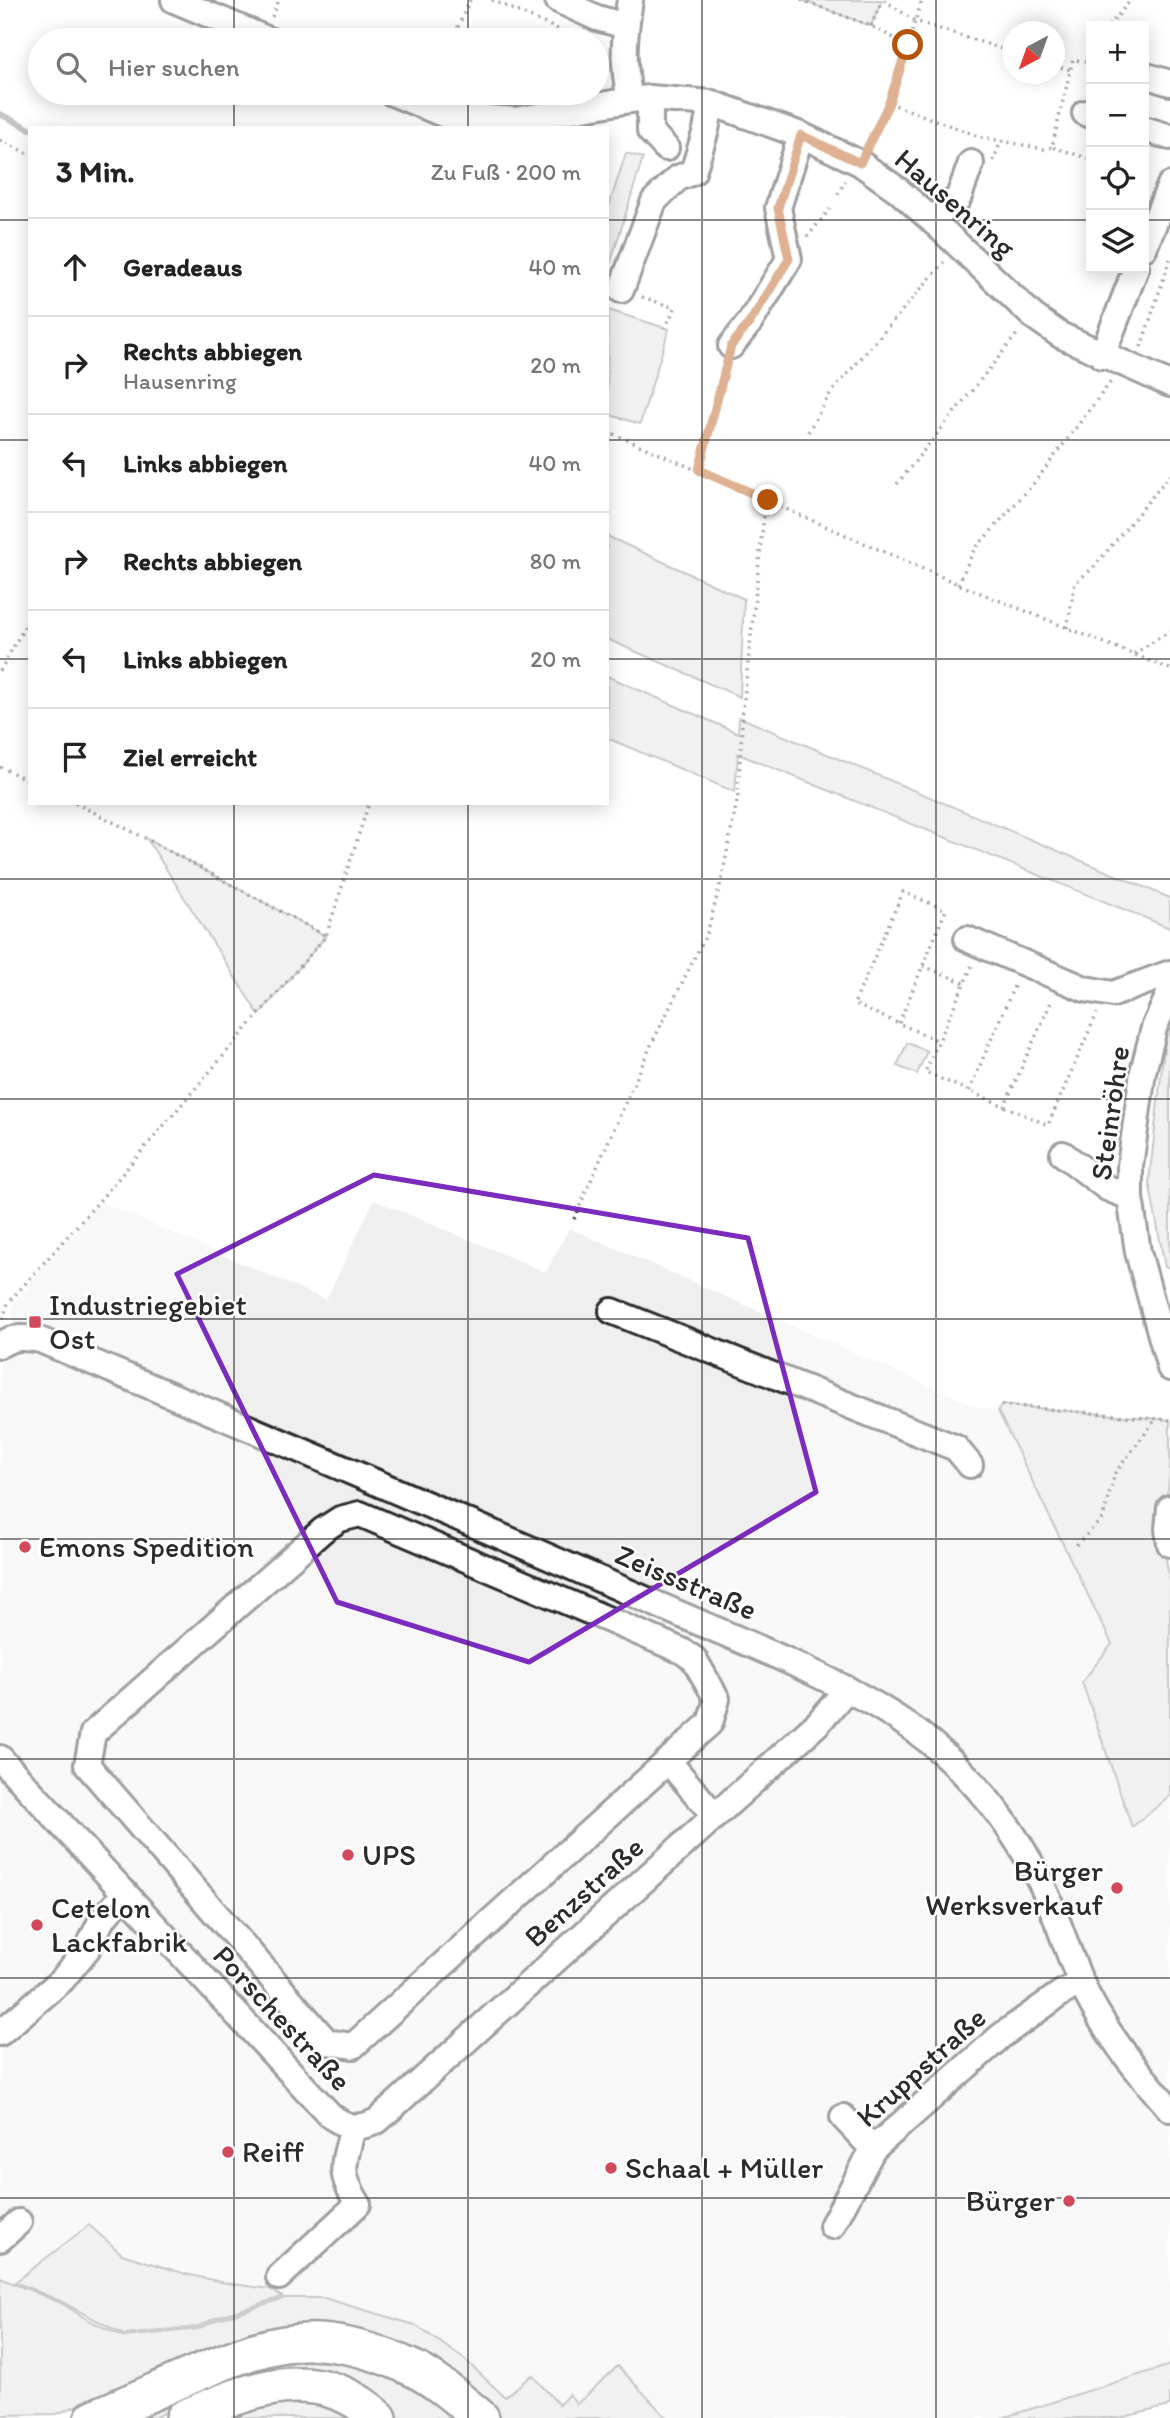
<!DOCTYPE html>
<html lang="de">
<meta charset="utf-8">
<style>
:root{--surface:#fff;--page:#f6f6f6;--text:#222;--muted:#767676;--line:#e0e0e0}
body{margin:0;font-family:Itim,sans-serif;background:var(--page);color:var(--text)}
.controls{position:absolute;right:21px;top:21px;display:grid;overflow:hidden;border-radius:0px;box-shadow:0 4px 18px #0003}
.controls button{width:63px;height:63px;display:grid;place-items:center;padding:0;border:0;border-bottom:2px solid var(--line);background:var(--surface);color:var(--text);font:35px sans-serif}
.compass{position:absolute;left:1002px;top:21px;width:63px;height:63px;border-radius:50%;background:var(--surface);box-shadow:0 4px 18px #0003;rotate:221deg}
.stop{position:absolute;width:21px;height:21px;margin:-16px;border:5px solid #b45309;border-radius:50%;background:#fff}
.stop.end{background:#b45309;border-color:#fff;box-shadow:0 2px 7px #0008}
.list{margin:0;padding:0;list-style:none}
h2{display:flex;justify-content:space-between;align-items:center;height:91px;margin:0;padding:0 28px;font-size:30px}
h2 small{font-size:23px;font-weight:400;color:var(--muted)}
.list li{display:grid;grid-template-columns:46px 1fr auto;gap:21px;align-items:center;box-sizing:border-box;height:98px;padding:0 28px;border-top:2px solid var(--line)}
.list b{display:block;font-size:26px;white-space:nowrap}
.list p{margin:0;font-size:23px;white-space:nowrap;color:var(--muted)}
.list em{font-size:23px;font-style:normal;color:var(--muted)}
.icon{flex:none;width:38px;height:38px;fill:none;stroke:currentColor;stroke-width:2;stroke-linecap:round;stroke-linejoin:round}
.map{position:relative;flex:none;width:1170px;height:2418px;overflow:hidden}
.search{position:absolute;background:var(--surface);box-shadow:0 4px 18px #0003;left:28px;top:28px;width:581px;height:77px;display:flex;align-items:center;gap:18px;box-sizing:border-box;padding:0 24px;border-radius:38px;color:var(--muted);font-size:26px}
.panel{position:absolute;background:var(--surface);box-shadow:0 4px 18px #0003;left:28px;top:126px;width:581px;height:679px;border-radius:0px}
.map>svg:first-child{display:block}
.built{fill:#efefef}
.green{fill:#e0e0e0;stroke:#868686;stroke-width:2}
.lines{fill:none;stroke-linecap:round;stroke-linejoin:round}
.stream{stroke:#7e7e7e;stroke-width:6}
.minor-casing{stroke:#2b2b2b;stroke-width:30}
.highway-casing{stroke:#2b2b2b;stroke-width:40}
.path{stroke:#2b2b2b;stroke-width:3.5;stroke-dasharray:2 5;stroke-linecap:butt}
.minor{stroke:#fff;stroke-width:24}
.highway{stroke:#fff;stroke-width:35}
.route{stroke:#b45309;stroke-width:9}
.marked{fill:none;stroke:#7b2cbf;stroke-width:5;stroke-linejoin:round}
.grid{fill:none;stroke:#2b2b2b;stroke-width:2;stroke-opacity:0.55}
.poi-dot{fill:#d1495b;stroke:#fff;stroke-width:2.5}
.labels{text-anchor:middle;stroke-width:5;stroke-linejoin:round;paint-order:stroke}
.street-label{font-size:30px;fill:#2b2b2b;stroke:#fff}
.poi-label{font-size:30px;fill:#2b2b2b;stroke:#fff;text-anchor:start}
</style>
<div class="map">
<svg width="1170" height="2418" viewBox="0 0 1170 2418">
<rect width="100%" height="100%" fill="#fff"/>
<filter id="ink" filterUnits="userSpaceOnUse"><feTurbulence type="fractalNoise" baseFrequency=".0143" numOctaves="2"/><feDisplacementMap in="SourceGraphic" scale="14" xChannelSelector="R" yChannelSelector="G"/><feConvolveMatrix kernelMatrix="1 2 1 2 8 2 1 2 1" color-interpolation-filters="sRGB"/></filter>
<g filter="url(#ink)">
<!-- built -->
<polygon class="built" points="374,1200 546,1272 569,1228 978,1407 998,1411 1112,1644 1132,1826 1170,1796 1170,2365 1002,2418 667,2418 618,2366 577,2405 559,2406 505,2397 464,2359 373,2311 325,2298 285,2298 271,2287 242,2284 187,2272 121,2251 89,2222 11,2283 0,2278 0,1344 12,1325 12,1305 99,1201 326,1300"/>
<!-- green -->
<g class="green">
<polygon points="801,0 882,0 871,26"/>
<polygon points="626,153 643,158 607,274 607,206 609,206"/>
<polygon points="608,310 669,329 640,424 607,414"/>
<polygon points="607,536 744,599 740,697 607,639"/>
<polygon points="607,676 738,733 739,717 1170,898 1170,928 738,754 735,792 607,738"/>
<polygon points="147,839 326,936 259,1015"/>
<polygon points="1170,1025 1170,1267 1165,1267 1149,1182 1165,1039"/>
<polygon points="907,1043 927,1051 917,1074 897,1066"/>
<polygon points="1001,1405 1170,1420 1170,1475 1162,1529 1170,1587 1170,1796 1132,1827 1082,1682 1112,1644 998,1411"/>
<polygon points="89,2225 122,2254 186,2274 226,2283 270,2289 282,2297 217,2317 197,2327 124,2335 60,2301 15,2282"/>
<polygon points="0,2278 61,2303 90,2321 124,2337 198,2329 218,2319 285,2298 324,2298 415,2325 464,2359 505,2397 532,2375 559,2405 569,2394 577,2404 618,2366 667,2418 497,2418 377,2336 353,2329 318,2325 284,2326 249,2332 57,2414 3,2415 0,2414"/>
<polygon points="305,2361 348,2363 392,2374 466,2418 395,2418 368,2395 177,2407 154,2418 137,2418 251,2369"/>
<polygon points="1170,2365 1170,2406 1120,2418 1002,2418"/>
<polygon points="261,2400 328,2403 359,2418 212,2418"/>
</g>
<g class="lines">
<!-- stream -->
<polyline class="stream" points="0,114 30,129"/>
<defs>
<g id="minor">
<polyline points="174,0 269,40"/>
<polyline points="558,0 597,18 626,26"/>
<path d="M630 0C624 39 622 61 630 100"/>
<polyline points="1144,75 1170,83"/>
<polyline points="392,93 445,115 515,120 630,100 650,98 711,103 801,135 860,163 898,190 935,223 1033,316 1060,335 1170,384"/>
<polyline points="650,98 650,131 666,148"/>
<polyline points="1085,113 1091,115"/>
<polyline points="1144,129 1170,137"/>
<polyline points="935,223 945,206 958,199 971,163"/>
<polyline points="1144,248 1170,185"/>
<polyline points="621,290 654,201 678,178 693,172 706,130 711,103"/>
<polyline points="731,346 750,322 789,259 778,208 801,135"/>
<polyline points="1102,356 1136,268"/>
<polyline points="967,939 1085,989 1113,994 1170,973"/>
<polyline points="1170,992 1154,1028 1143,1072 1130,1166 1130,1197 1138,1252 1170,1368"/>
<polyline points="1063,1154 1107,1188 1130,1197"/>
<polyline points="612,1311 956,1448 970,1465"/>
<path d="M0 1345C13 1336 25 1337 40 1340 238 1423 435 1507 631 1593 687 1618 745 1641 801 1667 853 1691 904 1717 946 1756 984 1791 1017 1835 1040 1881 1056 1913 1066 1948 1080 1980 1101 2028 1136 2070 1170 2109"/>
<polyline points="1170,1508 1168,1529 1170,1544"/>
<polygon points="360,1514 682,1651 694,1659 717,1699 710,1723 353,2046 327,2042 87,1765 93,1733 323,1530 340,1519"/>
<path d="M0 1758 329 2114C345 2128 358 2130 377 2121L818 1723 847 1689"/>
<polyline points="668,1761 715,1816"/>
<polyline points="0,2033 62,1980 88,1948 101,1921 125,1893"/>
<polyline points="843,2117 873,2149"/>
<polyline points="832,2226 873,2149 1001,2036 1060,1994 1081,1982"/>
<polyline points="0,2239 19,2222"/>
<path d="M279 2277 358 2204C337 2170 344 2165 353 2127"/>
</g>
<g id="highway">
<path d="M93 2418C121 2406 149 2394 176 2382 221 2363 270 2339 319 2342 351 2344 384 2355 412 2368 437 2380 460 2401 481 2418"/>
<path d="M184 2418C251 2389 316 2361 379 2418"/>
</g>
</defs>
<!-- minor casing -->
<use href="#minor" class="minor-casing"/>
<!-- highway casing -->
<use href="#highway" class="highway-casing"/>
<!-- path -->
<g class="path">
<polyline points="492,0 582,40"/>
<polyline points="801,0 871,26 907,45"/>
<polyline points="884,0 915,21 1012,52"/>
<polyline points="272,17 279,0"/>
<polyline points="871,26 882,0"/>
<polyline points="1109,26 1131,0"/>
<polyline points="452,40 470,0"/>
<polyline points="597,47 598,47"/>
<polyline points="1091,60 1089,63 1073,59 1052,147 1091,159"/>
<polyline points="1054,65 1070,70"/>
<polyline points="889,103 981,137 1044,149 1052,147"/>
<polyline points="0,140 30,155"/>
<polyline points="871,143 889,103 922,0"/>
<polyline points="993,161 1001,141"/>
<polyline points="838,194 845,181"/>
<polyline points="807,237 830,209"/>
<polyline points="642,297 675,308 665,328"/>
<polyline points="1141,347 1170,259"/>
<polyline points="607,431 958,584 1170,669"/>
<polyline points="808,432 830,394 944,262"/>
<polyline points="699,469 726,365"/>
<polyline points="897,484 1018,333"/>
<polyline points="958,584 974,550 1035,482 1112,380"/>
<polyline points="1067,628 1075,583 1093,568 1170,475"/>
<polyline points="1134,654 1170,631"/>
<polyline points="0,671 30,617"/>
<polyline points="0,767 30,781"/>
<polyline points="75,803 147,839 326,936"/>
<polyline points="923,966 965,983"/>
<polyline points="972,966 925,1072 1048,1125 1097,1013"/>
<polyline points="899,1023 946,910 903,892 854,1004 939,1041"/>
<polyline points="969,1091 1015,984"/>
<polyline points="1004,1107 1052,1000"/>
<polyline points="574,1219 652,1043 707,933 722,878 738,795 743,708 764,516 768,500"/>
<polyline points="3,1319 8,1303 99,1201 326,936 369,803"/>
<polyline points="1001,1405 1170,1420"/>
<polyline points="1076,1545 1103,1518 1115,1473 1156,1419"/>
</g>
<!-- minor -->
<use href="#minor" class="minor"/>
<!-- highway -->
<use href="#highway" class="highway"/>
</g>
</g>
<g class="lines" filter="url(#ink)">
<!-- route -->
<polyline class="route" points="768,500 699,470 731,346 750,322 789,259 778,208 801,135 860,163 889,103 908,45"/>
</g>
<!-- marked area -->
<path d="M0 0H1170V2418H0ZM374 1175 748 1238 816 1492 529 1662 337 1602 177 1274Z" fill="#fff" fill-opacity=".55" fill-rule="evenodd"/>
<path class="marked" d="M374 1175 748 1238 816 1492 529 1662 337 1602 177 1274Z"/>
<!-- grid -->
<path class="grid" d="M234 0V40M468 0V40M702 0V2418M936 0V2418M234 93V128M468 93V128M0 220H30M607 220H1091M1144 220H1170M0 440H30M607 440H1170M0 659H30M607 659H1170M234 803V2418M468 803V2418M0 879H1170M0 1099H1170M0 1319H1170M0 1539H1170M0 1759H1170M0 1978H1170M0 2198H1170"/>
<!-- markers -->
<g class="poi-dot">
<rect x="28" y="1315" width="14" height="14" rx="3.5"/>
<circle cx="25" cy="1547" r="7"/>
<circle cx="348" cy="1855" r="7"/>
<circle cx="1117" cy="1888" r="7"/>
<circle cx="37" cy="1925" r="7"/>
<circle cx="228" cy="2152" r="7"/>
<circle cx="611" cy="2168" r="7"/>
<circle cx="1069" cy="2201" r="7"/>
</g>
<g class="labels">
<!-- street labels -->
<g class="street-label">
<text transform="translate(955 203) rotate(41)" y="10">Hausenring</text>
<text transform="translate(1110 1113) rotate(-82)" y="10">Steinröhre</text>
<text transform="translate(686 1582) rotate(23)" y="10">Zeissstraße</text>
<text transform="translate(584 1892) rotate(-42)" y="10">Benzstraße</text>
<text transform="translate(282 2018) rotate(47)" y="10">Porschestraße</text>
<text transform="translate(921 2067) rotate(-42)" y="10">Kruppstraße</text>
</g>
<!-- poi labels -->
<g class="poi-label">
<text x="49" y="1315">Industriegebiet<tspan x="49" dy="34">Ost</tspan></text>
<text x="39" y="1557">Emons Spedition</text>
<text x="362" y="1865">UPS</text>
<text x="1103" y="1881" text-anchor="end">Bürger<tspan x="1103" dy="34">Werksverkauf</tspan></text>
<text x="51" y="1918">Cetelon<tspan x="51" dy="34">Lackfabrik</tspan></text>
<text x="242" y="2162">Reiff</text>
<text x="625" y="2178">Schaal + Müller</text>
<text x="1055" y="2211" text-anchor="end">Bürger</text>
</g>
</g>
</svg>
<div class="controls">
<button>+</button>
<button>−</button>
<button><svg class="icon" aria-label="locate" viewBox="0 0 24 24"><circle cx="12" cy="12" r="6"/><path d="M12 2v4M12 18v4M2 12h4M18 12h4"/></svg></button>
<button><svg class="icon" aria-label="layers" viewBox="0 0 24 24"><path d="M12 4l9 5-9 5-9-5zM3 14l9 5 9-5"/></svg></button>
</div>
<svg class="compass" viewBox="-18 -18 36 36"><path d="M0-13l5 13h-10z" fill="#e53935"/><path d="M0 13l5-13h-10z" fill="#767676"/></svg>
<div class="stop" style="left:908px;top:45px"></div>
<div class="stop end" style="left:768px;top:500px"></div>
<div class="search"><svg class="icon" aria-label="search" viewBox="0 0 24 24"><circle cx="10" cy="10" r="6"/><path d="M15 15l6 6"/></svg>Hier suchen</div>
<section class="panel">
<h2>3 Min.<small>Zu Fuß · 200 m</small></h2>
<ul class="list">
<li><svg class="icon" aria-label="ahead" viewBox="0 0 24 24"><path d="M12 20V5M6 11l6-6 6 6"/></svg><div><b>Geradeaus</b></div><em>40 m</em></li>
<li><svg class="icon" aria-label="right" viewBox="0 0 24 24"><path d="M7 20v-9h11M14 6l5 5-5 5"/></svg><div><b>Rechts abbiegen</b><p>Hausenring</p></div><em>20 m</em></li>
<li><svg class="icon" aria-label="left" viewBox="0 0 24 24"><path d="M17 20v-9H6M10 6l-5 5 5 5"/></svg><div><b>Links abbiegen</b></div><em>40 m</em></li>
<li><svg class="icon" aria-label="right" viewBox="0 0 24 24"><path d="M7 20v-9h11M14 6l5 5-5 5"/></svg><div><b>Rechts abbiegen</b></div><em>80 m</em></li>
<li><svg class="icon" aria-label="left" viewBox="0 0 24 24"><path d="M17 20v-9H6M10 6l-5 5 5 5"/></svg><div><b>Links abbiegen</b></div><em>20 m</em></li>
<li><svg class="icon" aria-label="arrive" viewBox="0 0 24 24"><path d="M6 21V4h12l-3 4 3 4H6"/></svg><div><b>Ziel erreicht</b></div></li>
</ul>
</section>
</div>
